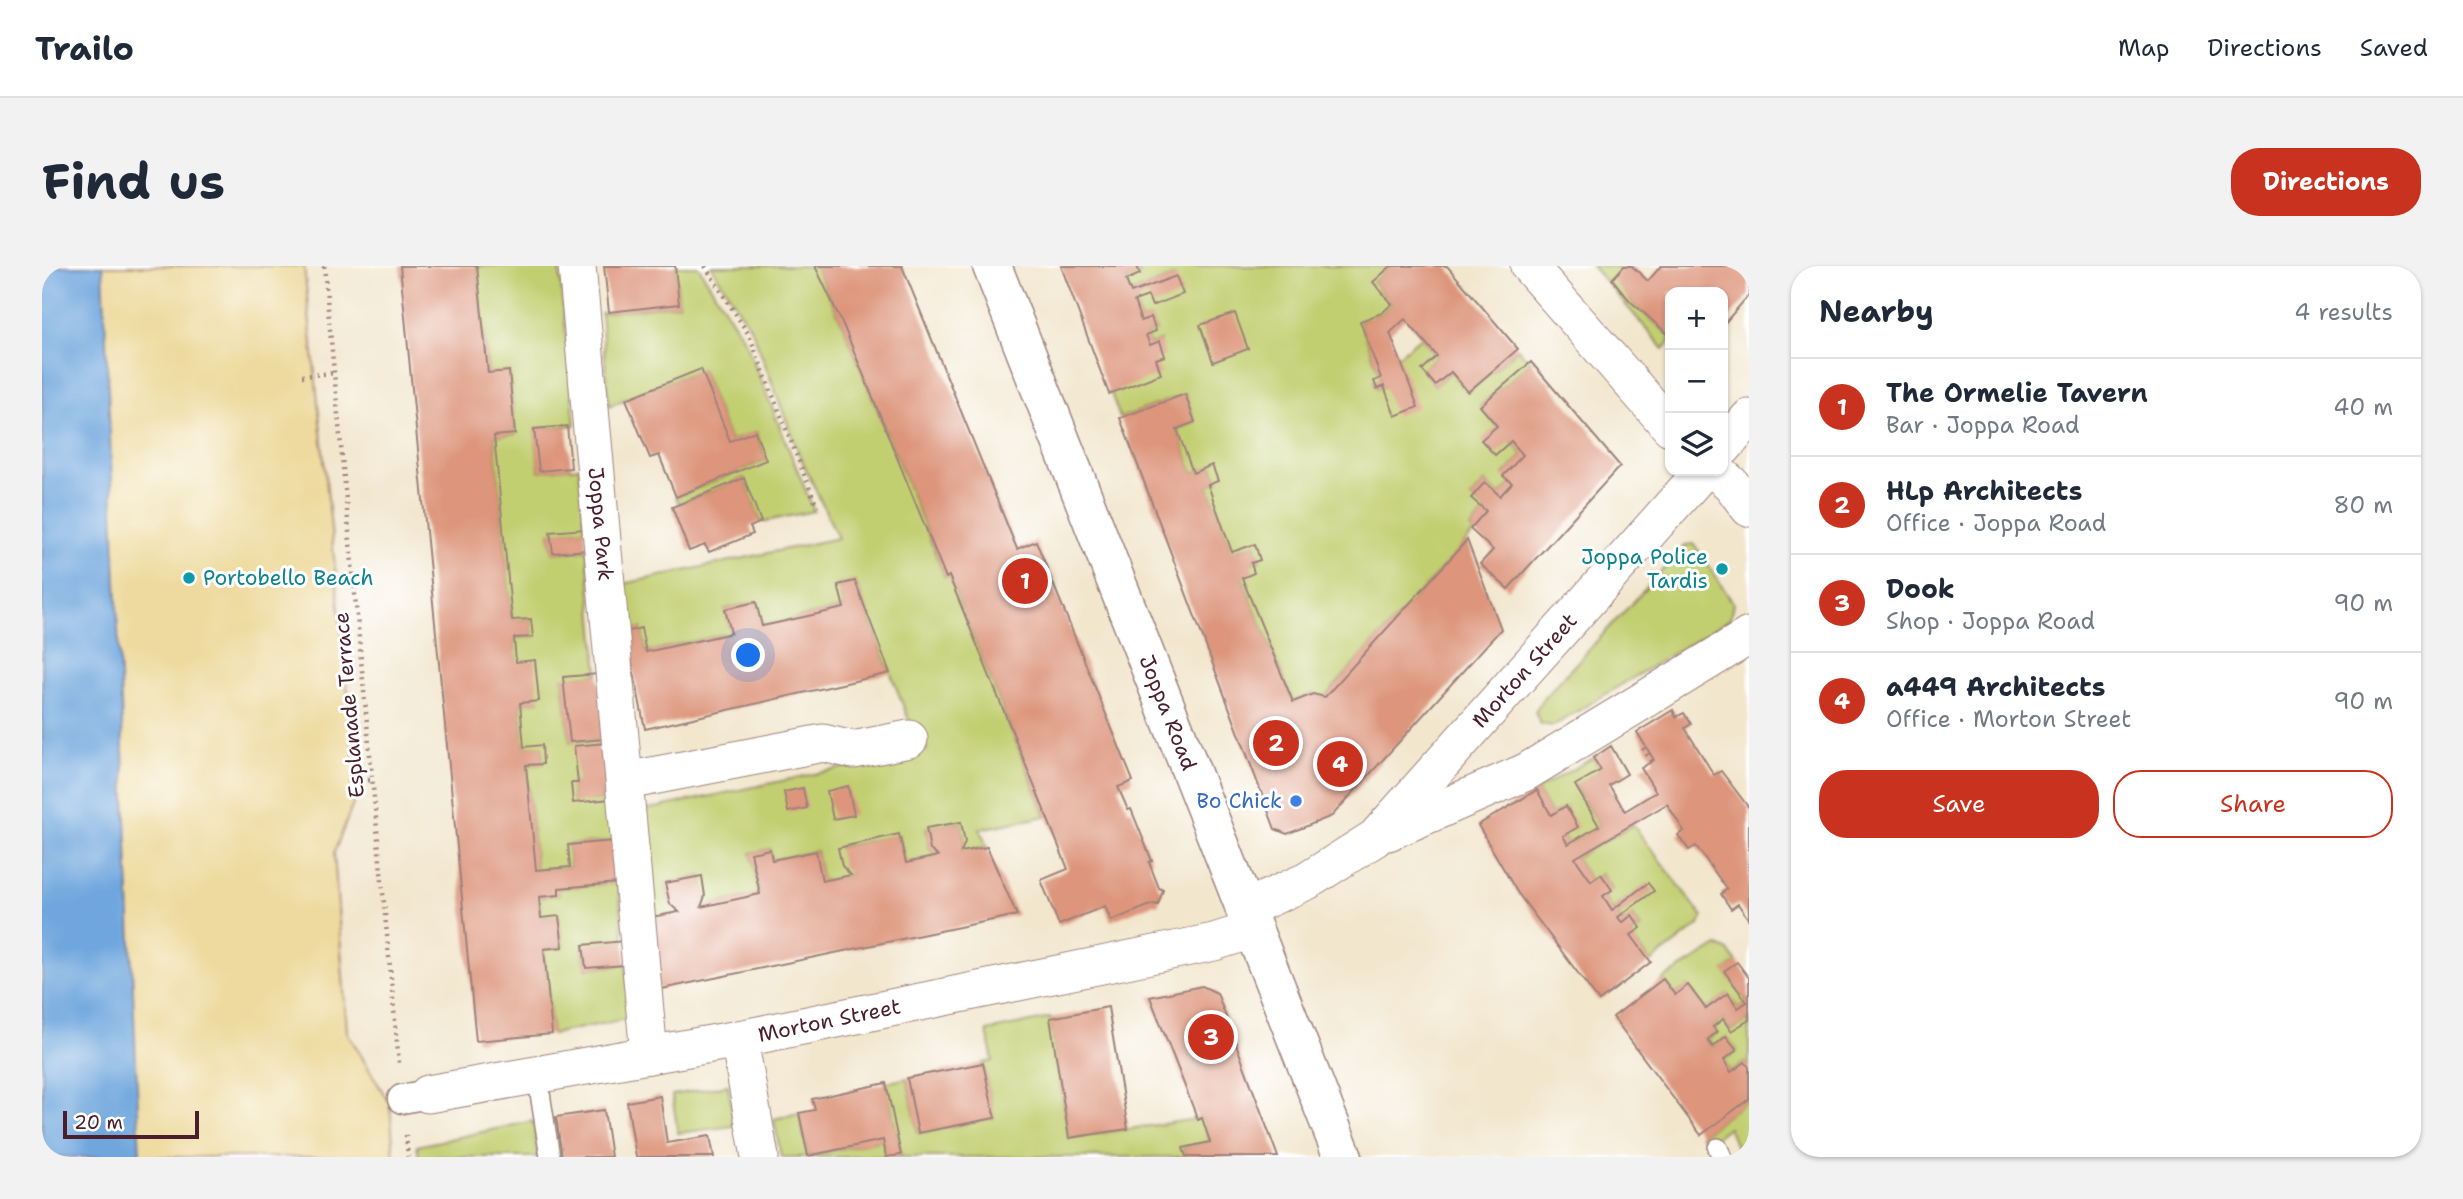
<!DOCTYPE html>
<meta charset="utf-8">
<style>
:root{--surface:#fff;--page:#f2f2f3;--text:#1f2937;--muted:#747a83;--line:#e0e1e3;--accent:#c8321e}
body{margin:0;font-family:"Shantell Sans",sans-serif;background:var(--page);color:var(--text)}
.controls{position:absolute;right:21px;top:21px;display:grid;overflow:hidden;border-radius:14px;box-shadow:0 2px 5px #0004}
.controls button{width:63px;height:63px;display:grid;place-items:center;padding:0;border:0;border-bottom:2px solid var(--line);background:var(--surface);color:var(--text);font:35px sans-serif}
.scale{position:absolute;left:21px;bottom:18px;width:136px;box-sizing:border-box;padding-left:7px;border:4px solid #4a1f2b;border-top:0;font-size:19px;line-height:24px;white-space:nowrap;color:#4a1f2b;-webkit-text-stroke:5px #fff;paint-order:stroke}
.you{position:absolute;left:707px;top:390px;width:24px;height:24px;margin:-18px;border:5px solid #fff;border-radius:50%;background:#1a73e8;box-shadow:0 0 0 10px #1a73e833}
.badge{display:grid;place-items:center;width:46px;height:46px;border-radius:50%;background:var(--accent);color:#fff;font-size:23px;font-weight:700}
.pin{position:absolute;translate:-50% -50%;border:4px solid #fff;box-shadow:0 2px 7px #0006}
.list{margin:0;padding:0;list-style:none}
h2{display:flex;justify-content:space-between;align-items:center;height:91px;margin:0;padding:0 28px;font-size:30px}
h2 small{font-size:23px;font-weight:400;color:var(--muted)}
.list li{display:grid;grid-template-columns:46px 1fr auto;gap:21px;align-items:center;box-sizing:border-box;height:98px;padding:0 28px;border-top:2px solid var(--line)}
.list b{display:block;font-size:26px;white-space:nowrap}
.list p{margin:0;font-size:23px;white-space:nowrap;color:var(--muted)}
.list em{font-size:23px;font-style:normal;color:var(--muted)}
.actions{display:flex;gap:14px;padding:21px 28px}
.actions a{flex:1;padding:16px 0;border:2px solid var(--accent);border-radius:28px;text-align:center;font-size:24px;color:var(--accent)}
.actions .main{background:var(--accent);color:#fff}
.icon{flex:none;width:38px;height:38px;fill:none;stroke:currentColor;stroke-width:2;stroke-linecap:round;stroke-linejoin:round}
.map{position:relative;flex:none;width:1707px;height:891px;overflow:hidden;border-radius:28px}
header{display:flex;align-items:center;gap:42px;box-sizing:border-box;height:98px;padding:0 35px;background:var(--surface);border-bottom:2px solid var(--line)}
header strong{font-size:33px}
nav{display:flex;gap:38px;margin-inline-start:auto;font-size:24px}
.intro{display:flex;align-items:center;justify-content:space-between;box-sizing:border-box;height:168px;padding:0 42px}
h1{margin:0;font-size:49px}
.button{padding:18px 32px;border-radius:28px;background:var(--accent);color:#fff;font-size:24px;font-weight:700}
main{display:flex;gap:42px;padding:0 42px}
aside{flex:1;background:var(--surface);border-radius:28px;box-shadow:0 2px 5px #0004}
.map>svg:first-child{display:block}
.green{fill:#c2cf71;stroke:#86774e;stroke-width:2}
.sand{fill:#eeda9e;stroke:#9c7c64;stroke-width:2}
.water{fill:#6ea6dd;stroke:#5c6284;stroke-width:2}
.building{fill:#dd957b}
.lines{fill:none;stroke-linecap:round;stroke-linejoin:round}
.service-casing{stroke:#9e827c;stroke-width:22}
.pedestrian-casing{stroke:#9e827c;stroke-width:31}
.minor-casing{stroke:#9e827c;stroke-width:39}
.secondary-casing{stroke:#9e827c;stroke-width:41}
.path{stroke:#9e827c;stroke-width:4.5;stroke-dasharray:2 5;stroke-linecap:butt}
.service{stroke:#fff;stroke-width:19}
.pedestrian{stroke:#fff;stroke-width:28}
.minor{stroke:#fff;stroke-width:37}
.secondary{stroke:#fff;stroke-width:38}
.culture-dot{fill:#0f9aa8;stroke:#fff;stroke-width:2.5}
.shop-dot{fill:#3f7fe0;stroke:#fff;stroke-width:2.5}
.labels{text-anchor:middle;stroke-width:6;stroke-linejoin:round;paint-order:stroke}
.street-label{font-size:21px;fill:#4a1f2b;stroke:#fff}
.culture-label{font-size:21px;fill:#0d838f;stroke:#fff;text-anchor:end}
.shop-label{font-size:21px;fill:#366cbe;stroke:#fff;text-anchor:end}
</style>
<header>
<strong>Trailo</strong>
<nav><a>Map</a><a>Directions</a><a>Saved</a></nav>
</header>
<div class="intro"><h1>Find us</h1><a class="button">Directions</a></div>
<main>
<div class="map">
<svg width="1707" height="891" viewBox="0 0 1707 891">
<rect width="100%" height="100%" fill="#fff"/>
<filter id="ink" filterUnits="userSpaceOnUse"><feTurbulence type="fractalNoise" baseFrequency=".0143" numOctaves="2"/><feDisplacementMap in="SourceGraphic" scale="14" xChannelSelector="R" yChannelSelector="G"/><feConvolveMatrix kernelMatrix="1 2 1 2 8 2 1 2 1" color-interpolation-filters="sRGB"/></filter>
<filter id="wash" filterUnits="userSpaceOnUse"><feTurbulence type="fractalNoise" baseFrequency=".00686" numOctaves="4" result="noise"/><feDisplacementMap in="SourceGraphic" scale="28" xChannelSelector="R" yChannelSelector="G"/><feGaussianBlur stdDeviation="1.57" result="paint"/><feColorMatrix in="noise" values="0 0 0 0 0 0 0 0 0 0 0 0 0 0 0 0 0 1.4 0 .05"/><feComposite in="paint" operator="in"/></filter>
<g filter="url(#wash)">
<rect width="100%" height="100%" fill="#f2e6cd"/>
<!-- green -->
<g class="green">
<polygon points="435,0 517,0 533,159 493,163 497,205 537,201 543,263 508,267 511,287 545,284 556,408 521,412 528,476 563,473 563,477 536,517 529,518 531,536 568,533 572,575 526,579 528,601 494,604 484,499 501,498 500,480 482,481 478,437 497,435 474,396 472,372 491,371 489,353 470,354 452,170 473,168 467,105 446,107"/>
<polygon points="633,0 656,0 703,75 772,245 719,256 702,212 637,238 634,231 724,194 714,166 688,175 659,103 567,140 559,47 637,38"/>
<polygon points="669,0 773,0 802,61 903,311 907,310 1004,550 938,563 945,581 919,586 923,576 919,556 884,562 888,584 896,590 864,597 857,569 797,581 809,609 780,615 774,585 730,594 728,583 709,587 718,628 659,641 663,630 660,610 624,617 628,638 637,646 609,651 599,545 885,484 881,466 866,452 813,315 796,319 802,342 720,360 714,336 683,343 689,367 604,386 599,362 584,366 581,318 796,272 758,190 710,64"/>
<polygon points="1095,0 1349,0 1331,16 1350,38 1340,47 1318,55 1339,112 1332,116 1335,123 1342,120 1356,90 1379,71 1395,90 1380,104 1393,119 1409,106 1426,126 1476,83 1489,96 1438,140 1481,189 1462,209 1470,217 1458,230 1443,216 1429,232 1444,245 1428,263 1432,267 1283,431 1271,428 1251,436 1200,312 1209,297 1218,294 1213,278 1190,286 1166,219 1176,215 1171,200 1151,207 1135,163 1153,156 1143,128 1078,152 1069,127 1114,93 1118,75 1108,79 1104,69 1114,65 1108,52 1099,55 1092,35 1134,10 1089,27 1084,14 1098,8"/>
<polygon points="1550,0 1582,0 1588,35 1628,70 1628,76 1622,83"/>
<polygon points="1652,278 1691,337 1688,353 1511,460 1499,458 1493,447 1499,435 1644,279"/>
<polygon points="1551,492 1559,504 1533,520 1557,560 1526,578 1521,570 1524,541 1509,549 1495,524"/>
<polygon points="1591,559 1661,651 1657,659 1609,696 1589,669 1599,662 1591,650 1580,657 1576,651 1606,618 1570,644 1561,630 1570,623 1559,608 1549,615 1533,592"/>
<polygon points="576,617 582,675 541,680 544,702 584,699 589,752 510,768 502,683 521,681 517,650 499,652 497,631 517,629 517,622"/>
<polygon points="1676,680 1685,684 1695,696 1683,705 1705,736 1696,742 1686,728 1664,743 1646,720 1633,729 1621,713"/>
<polygon points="1008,752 1027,872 1160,852 1168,876 1141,882 1144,891 848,891 859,888 844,817 865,812 876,867 952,852 941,797 951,795 945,765"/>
<polygon points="1681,753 1689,765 1707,754 1707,801 1703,796 1689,806 1682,794 1695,784 1684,771 1671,781 1665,774 1675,767 1671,761"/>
<polygon points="686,819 692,860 636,867 630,829"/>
<polygon points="1707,833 1707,891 1698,891 1686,861 1665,877 1659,869"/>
<polygon points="757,847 766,890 841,874 844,891 739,891 732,853"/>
<polygon points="491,855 496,891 377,891 375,880"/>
</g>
<!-- sand -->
<polygon class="sand" points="0,0 262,0 316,525 292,587 305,766 348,838 352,891 0,891"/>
<!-- water -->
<polygon class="water" points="0,0 61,0 98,891 0,891"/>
<g id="blocks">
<!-- building -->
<g class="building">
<polygon points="358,0 435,0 446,107 467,105 473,168 452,170 470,354 489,353 491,371 472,372 474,396 493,394 497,435 478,437 482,481 500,479 501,498 484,499 494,604 528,601 526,579 572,575 576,617 517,622 517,629 497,631 499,652 517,650 521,681 502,683 510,768 434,775"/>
<polygon points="562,0 633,0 637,38 567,46"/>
<polygon points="773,0 860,0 975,283 994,275 1091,515 1076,521 1086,544 1089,543 1110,595 1107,596 1117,622 1121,624 1116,639 1111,638 1069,655 1063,640 1017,659 999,614 1026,603 907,310 904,312 802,61"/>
<polygon points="1019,0 1095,0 1098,8 1084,14 1089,27 1134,10 1141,28 1110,40 1106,30 1092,35 1099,55 1109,51 1114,65 1104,69 1108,79 1118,75 1123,90 1114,93 1119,108 1067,128"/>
<polygon points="1349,0 1405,0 1476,83 1426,126 1409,106 1393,119 1380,104 1395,90 1363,53 1348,67 1376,141 1353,150 1342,120 1335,123 1332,115 1339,112 1318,55 1340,47 1350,38 1331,16"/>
<polygon points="1582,0 1590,0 1606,15 1619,0 1702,0 1707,5 1707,29 1681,59 1681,26 1628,26 1628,70 1588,35 1570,13"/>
<polygon points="1193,47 1206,83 1171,96 1158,59"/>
<polygon points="1489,96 1578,200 1466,323 1438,298 1451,284 1428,263 1444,245 1429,232 1443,216 1458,230 1470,217 1461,210 1481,189 1469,175 1453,189 1439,174 1455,160 1438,140"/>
<polygon points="659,103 688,175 713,165 724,194 634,231 617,189 608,192 584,133"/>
<polygon points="1143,128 1153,156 1135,163 1151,207 1170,199 1176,215 1166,219 1190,286 1213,278 1218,294 1209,297 1212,307 1200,312 1251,436 1271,428 1283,431 1425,274 1459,363 1290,550 1245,568 1233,563 1078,152"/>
<polygon points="525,160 529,202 497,205 492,163"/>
<polygon points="702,212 719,256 708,261 711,268 667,286 663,279 647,285 630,241"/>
<polygon points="543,263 545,284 511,287 508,266"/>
<polygon points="813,315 848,407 603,463 584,366 599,362 604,386 677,370 689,367 683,343 714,336 720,360 730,358 802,342 796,319"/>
<polygon points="556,408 563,473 528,476 521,411"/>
<polygon points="1631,444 1634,451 1642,447 1649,458 1643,462 1672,509 1679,505 1707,542 1707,654 1696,638 1689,643 1679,628 1685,623 1654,580 1647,584 1636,569 1642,565 1625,538 1533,592 1549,615 1559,608 1570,624 1561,630 1570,644 1606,617 1612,625 1576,651 1580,657 1590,649 1599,662 1589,669 1609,696 1557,735 1475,626 1436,559 1495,524 1509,549 1524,540 1536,561 1521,570 1526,578 1557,560 1533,519 1559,504 1551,492 1569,480 1585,508 1567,519 1583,545 1614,526 1599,502 1612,494 1595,466"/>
<polygon points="563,477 568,533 531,537 529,517 536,517 532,480"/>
<polygon points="806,520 812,549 791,553 785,525"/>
<polygon points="761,522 765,542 746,546 742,526"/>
<polygon points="919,556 923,576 919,586 945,581 975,649 615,724 609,651 637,646 628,638 623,617 660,610 663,630 659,641 718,628 709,587 728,583 730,594 774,585 780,615 809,609 800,600 796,582 857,568 864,597 896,590 888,584 884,562"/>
<polygon points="582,675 584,699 544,702 541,679"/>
<polygon points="1695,696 1707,712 1707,754 1689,765 1681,753 1671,761 1675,766 1665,774 1671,781 1684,770 1695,784 1682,794 1689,806 1703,796 1707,801 1707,833 1659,869 1571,751 1621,713 1633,729 1646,719 1664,743 1686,727 1696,742 1705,736 1682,705"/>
<polygon points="1160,720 1175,727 1236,891 1144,891 1141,882 1168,876 1160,852 1156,854 1108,731"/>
<polygon points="1066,741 1086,863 1027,872 1008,752"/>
<polygon points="941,797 953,852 876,867 865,812"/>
<polygon points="844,817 859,889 844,891 841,874 766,890 757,847 773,844 770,833"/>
<polygon points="618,830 625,877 668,870 672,891 594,891 585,836"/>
<polygon points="562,844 569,891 520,891 514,851"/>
</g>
</g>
</g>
<g filter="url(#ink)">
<use href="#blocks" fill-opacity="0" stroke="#9e827c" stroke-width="2"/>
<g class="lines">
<defs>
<g id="service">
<polyline points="495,808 508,891"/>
<polyline points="1676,882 1680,891"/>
</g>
<polyline id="pedestrian" points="360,833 386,828"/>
<g id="minor">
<path id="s1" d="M535 0 607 789"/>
<polyline points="1487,0 1628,161"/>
<polyline points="1681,182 1707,152"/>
<polyline points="1674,205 1689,218 1707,242"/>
<polyline points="584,515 781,477 811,484 867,473"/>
<polyline points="1346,566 1484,506 1707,370"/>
<path id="s2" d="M1202 643 1265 615 1333 572 1661 205"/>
<polyline points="697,773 718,891"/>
<path id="s3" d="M386 828 697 773 1172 676 1210 664"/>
</g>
<g id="secondary">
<path id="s4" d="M950 0 1301 891"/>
</g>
</defs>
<!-- service casing -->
<use href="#service" class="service-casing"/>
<!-- pedestrian casing -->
<use href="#pedestrian" class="pedestrian-casing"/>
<!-- minor casing -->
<use href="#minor" class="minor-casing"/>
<!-- secondary casing -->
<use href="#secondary" class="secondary-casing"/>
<!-- path -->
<g class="path">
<polyline points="282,0 357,797"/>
<polyline points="663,0 707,69 775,241"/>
<polyline points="260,110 292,107"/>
<polyline points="1601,482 1610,496"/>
<polyline points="305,515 330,514"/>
<polyline points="364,869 366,891"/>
</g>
<!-- service -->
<use href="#service" class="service"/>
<!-- pedestrian -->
<use href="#pedestrian" class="pedestrian"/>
<!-- minor -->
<use href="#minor" class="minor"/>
<!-- secondary -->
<use href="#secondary" class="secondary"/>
</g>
</g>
<!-- markers -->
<g class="culture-dot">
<circle cx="1680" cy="303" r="7"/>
<circle cx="147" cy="312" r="7"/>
</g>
<circle class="shop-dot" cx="1254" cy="535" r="7"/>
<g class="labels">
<!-- street labels -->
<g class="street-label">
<text dy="7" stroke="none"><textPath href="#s1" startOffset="259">Joppa Park</textPath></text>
<text dy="7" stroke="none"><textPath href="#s2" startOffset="374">Morton Street</textPath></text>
<text transform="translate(307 439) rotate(-95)" y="7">Esplanade Terrace</text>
<text dy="7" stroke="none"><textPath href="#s4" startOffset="480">Joppa Road</textPath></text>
<text dy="7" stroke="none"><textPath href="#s3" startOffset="408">Morton Street</textPath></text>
</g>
<!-- culture labels -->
<g class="culture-label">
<text x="1666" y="298">Joppa Police<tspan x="1666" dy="24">Tardis</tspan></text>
<text x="161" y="319" text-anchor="start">Portobello Beach</text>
</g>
<!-- shop labels -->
<g class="shop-label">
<text x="1240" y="542">Bo Chick</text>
</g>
</g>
</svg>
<div class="controls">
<button>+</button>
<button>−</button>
<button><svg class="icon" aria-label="layers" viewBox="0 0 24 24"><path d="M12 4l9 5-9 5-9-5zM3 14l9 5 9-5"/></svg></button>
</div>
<div class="scale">20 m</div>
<div class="you"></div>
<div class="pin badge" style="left:983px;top:315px">1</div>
<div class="pin badge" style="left:1234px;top:477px">2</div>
<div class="pin badge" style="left:1169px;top:771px">3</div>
<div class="pin badge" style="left:1298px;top:498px">4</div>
</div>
<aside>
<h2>Nearby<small>4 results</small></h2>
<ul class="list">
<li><span class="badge">1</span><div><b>The Ormelie Tavern</b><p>Bar · Joppa Road</p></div><em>40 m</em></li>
<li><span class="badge">2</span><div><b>HLp Architects</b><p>Office · Joppa Road</p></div><em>80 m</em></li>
<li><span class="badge">3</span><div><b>Dook</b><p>Shop · Joppa Road</p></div><em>90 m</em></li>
<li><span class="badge">4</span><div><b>a449 Architects</b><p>Office · Morton Street</p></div><em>90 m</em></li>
</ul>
<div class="actions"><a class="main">Save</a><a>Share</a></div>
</aside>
</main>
